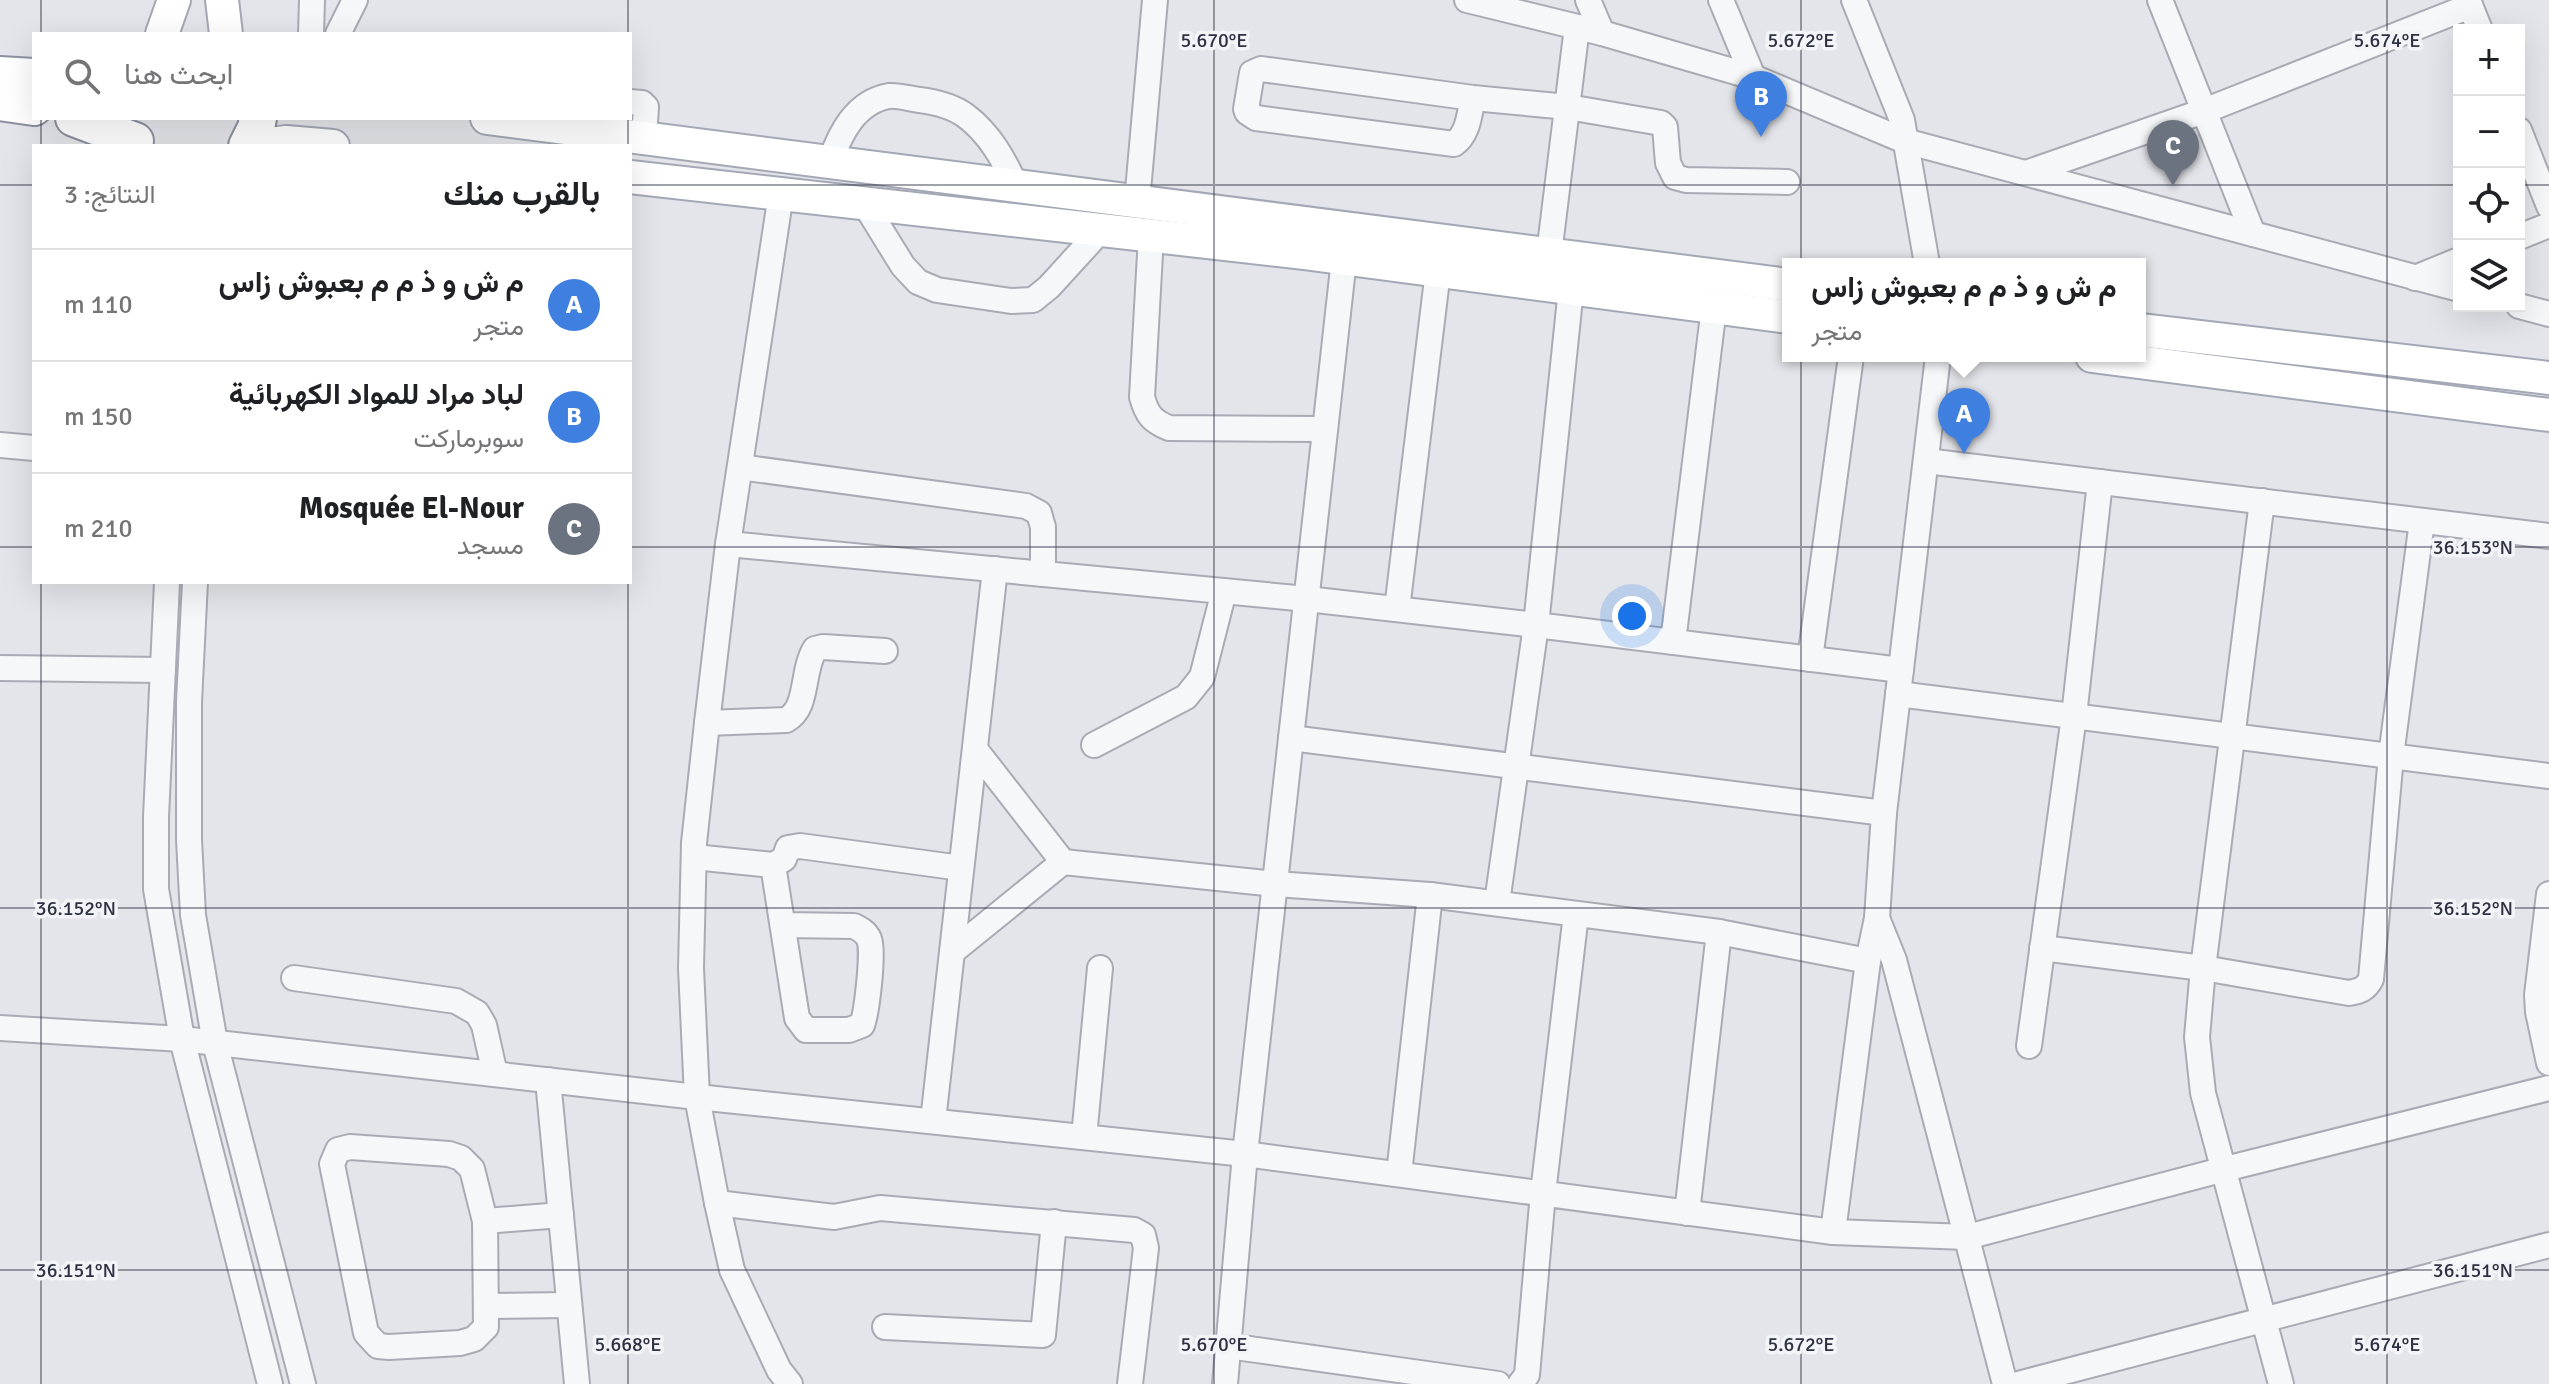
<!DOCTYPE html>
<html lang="ar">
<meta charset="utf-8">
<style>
:root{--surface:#fff;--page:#f2f2f2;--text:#202124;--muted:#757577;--line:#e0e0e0;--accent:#c15b57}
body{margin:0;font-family:Signika,Vazirmatn,sans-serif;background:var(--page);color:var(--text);direction:rtl}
.controls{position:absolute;right:24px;top:24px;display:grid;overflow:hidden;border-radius:0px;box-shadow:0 8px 32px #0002}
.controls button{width:72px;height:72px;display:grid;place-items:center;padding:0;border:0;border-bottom:2px solid var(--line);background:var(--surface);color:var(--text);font:40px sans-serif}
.you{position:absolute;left:1632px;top:616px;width:28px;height:28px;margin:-20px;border:6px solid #fff;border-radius:50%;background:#1a73e8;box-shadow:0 0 0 12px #1a73e833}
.badge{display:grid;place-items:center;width:52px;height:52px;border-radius:50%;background:var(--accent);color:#fff;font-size:26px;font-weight:700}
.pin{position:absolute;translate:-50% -66px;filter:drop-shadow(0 2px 4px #0008)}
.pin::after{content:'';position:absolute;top:42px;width:28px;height:24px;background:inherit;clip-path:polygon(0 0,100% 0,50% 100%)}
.popup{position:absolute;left:1782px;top:258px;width:364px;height:104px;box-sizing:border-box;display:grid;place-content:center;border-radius:0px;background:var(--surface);filter:drop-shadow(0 2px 6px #0005);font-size:26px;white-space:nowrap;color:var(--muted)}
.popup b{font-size:30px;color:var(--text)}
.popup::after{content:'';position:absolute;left:50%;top:100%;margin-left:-16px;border:16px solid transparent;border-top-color:var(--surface)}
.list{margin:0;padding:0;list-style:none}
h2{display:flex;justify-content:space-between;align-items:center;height:104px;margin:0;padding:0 32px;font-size:34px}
h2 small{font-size:26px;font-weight:400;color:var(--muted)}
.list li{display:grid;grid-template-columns:52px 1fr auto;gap:24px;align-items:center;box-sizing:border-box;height:112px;padding:0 32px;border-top:2px solid var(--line)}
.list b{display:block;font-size:30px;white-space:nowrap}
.list p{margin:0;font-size:26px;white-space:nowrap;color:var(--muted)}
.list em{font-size:26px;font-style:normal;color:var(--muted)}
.icon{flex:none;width:44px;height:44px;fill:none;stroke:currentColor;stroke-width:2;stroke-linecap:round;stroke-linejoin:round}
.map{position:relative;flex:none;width:2549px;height:1384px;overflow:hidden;direction:ltr}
.search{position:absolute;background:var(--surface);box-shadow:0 8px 32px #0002;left:32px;top:32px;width:600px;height:88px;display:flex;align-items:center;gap:20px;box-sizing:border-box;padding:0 28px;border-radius:0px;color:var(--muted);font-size:30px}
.panel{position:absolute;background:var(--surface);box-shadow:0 8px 32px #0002;left:32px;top:144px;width:600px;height:440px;border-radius:0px;direction:rtl}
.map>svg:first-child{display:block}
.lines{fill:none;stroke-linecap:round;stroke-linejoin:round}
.minor-casing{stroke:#a9abb4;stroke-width:28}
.major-casing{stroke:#a4a8b5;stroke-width:36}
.highway-casing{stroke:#8d919f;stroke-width:40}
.minor{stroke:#f6f7f9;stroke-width:24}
.major{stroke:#fff;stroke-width:32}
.highway{stroke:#fff;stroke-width:36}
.ticks{fill:none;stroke:#2d3141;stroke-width:2;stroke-opacity:0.45}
.ticks-label{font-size:20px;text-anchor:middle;fill:#2d3141;stroke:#f3f4f8;stroke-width:7;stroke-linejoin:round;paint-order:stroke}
</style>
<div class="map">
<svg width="2549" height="1384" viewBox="0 0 2549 1384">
<rect width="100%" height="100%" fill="#e4e5ea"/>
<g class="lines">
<defs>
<g id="minor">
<polyline points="1467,0 1602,33 1753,77 1905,141 2459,289"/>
<polyline points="1588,0 1602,33"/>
<polyline points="1721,0 1753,77"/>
<polyline points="1854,0 1902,120 1927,264"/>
<polyline points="2160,0 2253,234"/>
<polyline points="2468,0 2480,30"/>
<polyline points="311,34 312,0"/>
<polyline points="338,34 355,0"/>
<path d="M1473 98C1469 114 1469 133 1454 144L1256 118 1247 112 1246 109 1252 73 1261 69 1473 98 1568 107 1661 123 1665 127 1668 163 1675 177 1686 180 1787 182"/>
<polyline points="630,102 642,103 646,107 644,138"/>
<polyline points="2519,130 2549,206"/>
<path d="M830 162C840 134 855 102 889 96 898 95 911 99 920 100 935 102 954 107 966 116 990 134 1004 160 1016 186"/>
<polyline points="2026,173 2204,111 2470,6"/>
<polyline points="781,194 728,544 707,723 694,843 691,968 697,1097 717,1203 732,1270 779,1370 790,1384"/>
<polyline points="1137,202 1155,0"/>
<polyline points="864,203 903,266 918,282 937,290 1011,301 1033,300 1049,287 1101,230"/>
<path d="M1151 236 1142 397C1147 415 1152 421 1169 428L1325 429"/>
<polyline points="2519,237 2549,225"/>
<polyline points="1549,254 1577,27"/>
<polyline points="2415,278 2459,260"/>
<polyline points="2519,306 2549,314"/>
<polyline points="0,445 34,448"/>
<polyline points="1926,461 2549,536"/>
<polyline points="740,467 1026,506 1039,513 1043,527 1043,574"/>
<polyline points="2262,501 2203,968 2197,1037 2203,1093 2281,1384"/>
<polyline points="728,544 1307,599 1536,625 1901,670"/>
<polyline points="167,582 156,817 156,889 182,1039 270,1384"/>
<polyline points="195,582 189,702 189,840 193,915 215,1043 303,1384"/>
<polyline points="1397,609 1438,271"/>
<polyline points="1673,642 1714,307"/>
<polyline points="1810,659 1851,356"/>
<polyline points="0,668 163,670"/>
<polyline points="1898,694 2549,776"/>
<path d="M707 723 786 720C809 708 801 672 815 649L823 647 885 651"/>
<polyline points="1291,738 1884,813"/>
<polyline points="1094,745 1186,697 1202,677 1224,591"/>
<polyline points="694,857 773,865 784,859 788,848 800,846 961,868"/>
<polyline points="1063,862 1276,884 1430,895 1719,932 1868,961"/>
<path d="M773 865 797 1018 806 1030H849L862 1025C867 1012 874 951 869 939 866 932 860 929 854 926L783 925"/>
<polyline points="2549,894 2537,995 2538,1012 2549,1063"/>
<polyline points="1497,903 1536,625 1571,289"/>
<polyline points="1877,918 1894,960 2005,1384"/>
<path d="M2042 948 2203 968 2349 993C2360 991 2366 989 2371 979L2391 756 2422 521"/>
<polyline points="952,952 1063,862 975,749"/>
<polyline points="294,978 456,1001 477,1013 484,1025 495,1074"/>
<polyline points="0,1028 182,1039 697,1097 1245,1154 1833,1232 1967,1237 2225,1169 2549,1088"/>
<polyline points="2029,1046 2074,716 2100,482"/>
<polyline points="548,1080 577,1384"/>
<polyline points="933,1121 995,569"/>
<polyline points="1084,1137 1100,968"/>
<polygon points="350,1147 449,1154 461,1158 472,1169 485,1221 486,1327 474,1339 460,1343 389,1347 378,1346 366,1333 332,1164 338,1150"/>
<polyline points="1399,1174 1430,895"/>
<polyline points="717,1203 834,1217 880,1208 1134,1230 1143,1235 1146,1248 1130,1384"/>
<polyline points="1687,1213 1719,932"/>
<polyline points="485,1221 561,1215"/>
<polyline points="1833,1232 1868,961 1877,918 1884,813 1938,356"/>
<polyline points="486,1306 569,1305"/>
<polyline points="885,1327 1043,1335 1054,1222"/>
<polyline points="1228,1346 1498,1384"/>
<polyline points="1225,1384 1245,1154 1344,259"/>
<polyline points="1520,1384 1527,1375 1543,1193 1576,914"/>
<polyline points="2018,1384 2549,1245"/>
</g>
<g id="major">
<polyline points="222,0 226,34"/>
<polyline points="162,34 174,0"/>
<polyline points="487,118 1788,285"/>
<polyline points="253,146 286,142 333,146"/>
<polyline points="630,177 1305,253 1788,317"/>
<polyline points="2140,330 2549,378"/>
<polyline points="2092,356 2549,415"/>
</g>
<g id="highway">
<polyline points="0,75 34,77"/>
<polyline points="0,102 34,107"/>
<polyline points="74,118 135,141"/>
<polyline points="247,146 256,128 258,118"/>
</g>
</defs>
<!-- minor casing -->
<use href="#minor" class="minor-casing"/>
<!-- major casing -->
<use href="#major" class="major-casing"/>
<!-- highway casing -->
<use href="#highway" class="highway-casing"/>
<!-- minor -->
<use href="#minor" class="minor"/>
<!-- major -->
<use href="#major" class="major"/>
<!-- highway -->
<use href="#highway" class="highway"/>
</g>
<!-- ticks -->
<path class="ticks" d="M41 0V34M628 0V34M1214 0V1384M1801 0V1384M2387 0V1384M41 118V146M628 118V146M0 185H34M630 185H2459M2519 185H2549M0 547H34M630 547H2549M41 582V1384M628 582V1384M0 908H2549M0 1270H2549"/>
<g class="ticks-label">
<text x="1214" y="47">5.670°E</text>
<text x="1801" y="47">5.672°E</text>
<text x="2387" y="47">5.674°E</text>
<text x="2473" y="554">36.153°N</text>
<text x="76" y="915">36.152°N</text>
<text x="2473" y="915">36.152°N</text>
<text x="76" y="1277">36.151°N</text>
<text x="2473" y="1277">36.151°N</text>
<text x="628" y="1351">5.668°E</text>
<text x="1214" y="1351">5.670°E</text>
<text x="1801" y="1351">5.672°E</text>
<text x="2387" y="1351">5.674°E</text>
</g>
</svg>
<div class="controls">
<button>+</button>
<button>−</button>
<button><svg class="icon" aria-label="locate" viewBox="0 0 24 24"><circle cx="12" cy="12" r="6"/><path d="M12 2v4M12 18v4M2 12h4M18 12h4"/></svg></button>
<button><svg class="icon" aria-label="layers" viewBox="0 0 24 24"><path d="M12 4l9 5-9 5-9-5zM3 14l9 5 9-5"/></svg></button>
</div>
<div class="you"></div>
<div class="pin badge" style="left:1964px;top:454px;background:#3f7fe0">A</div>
<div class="popup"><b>م ش و ذ م م بعبوش زاس</b>متجر</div>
<div class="pin badge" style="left:1761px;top:137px;background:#3f7fe0">B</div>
<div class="pin badge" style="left:2173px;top:186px;background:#6b7280">C</div>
<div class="search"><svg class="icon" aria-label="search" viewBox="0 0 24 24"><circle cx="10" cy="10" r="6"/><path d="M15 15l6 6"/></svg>ابحث هنا</div>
<section class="panel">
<h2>بالقرب منك<small>النتائج: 3</small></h2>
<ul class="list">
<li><span class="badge" style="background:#3f7fe0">A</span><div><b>م ش و ذ م م بعبوش زاس</b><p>متجر</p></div><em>110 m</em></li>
<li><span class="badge" style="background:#3f7fe0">B</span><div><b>لباد مراد للمواد الكهربائية</b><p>سوبرماركت</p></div><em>150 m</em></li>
<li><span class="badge" style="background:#6b7280">C</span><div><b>Mosquée El-Nour</b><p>مسجد</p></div><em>210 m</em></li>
</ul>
</section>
</div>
